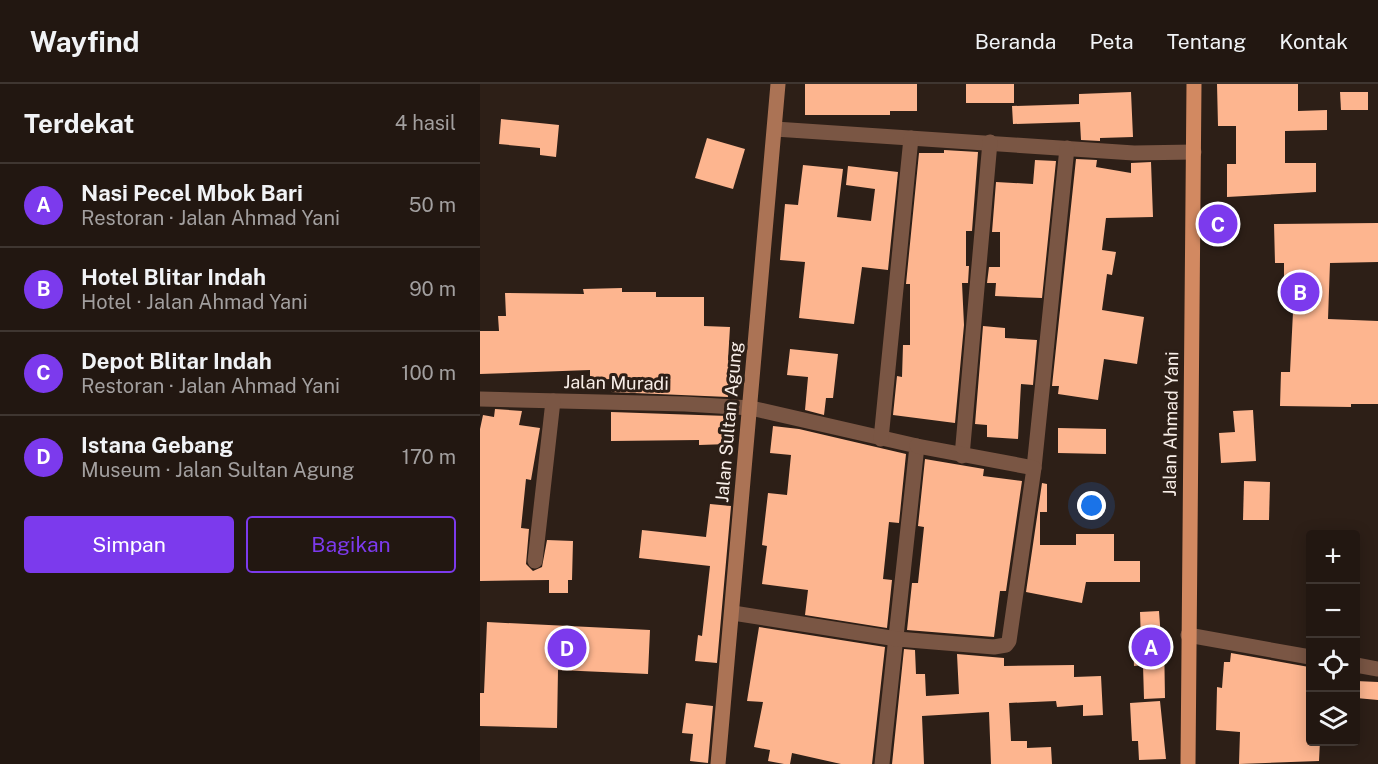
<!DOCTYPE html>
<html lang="id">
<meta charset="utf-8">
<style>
:root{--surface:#221711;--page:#2e241f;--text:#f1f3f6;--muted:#a29f9f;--line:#3f3631;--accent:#7c3aed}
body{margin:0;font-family:"Public Sans",sans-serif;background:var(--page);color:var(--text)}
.controls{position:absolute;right:18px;bottom:18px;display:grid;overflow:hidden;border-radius:6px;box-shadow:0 3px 15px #0003}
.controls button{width:54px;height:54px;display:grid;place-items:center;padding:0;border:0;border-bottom:2px solid var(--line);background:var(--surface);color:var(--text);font:30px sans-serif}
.you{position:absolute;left:612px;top:422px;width:21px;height:21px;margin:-15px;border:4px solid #fff;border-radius:50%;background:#1a73e8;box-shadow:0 0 0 9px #1a73e833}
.badge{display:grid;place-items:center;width:39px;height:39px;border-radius:50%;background:var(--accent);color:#fff;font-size:20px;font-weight:700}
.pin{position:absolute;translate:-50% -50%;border:3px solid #fff;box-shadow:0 2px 6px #0006}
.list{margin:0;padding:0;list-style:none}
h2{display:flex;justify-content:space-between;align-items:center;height:78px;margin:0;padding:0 24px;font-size:26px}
h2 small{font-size:20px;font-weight:400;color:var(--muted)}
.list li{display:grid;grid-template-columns:39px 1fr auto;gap:18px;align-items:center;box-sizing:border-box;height:84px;padding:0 24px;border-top:2px solid var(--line)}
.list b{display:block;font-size:22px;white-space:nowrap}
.list p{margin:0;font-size:20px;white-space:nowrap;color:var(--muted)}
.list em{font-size:20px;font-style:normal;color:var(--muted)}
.actions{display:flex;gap:12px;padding:18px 24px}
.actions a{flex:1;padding:14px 0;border:2px solid var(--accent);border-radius:6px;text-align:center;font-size:21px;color:var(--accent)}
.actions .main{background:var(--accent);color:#fff}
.icon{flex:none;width:33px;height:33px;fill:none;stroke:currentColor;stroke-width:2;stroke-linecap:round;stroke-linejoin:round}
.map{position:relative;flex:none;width:898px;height:680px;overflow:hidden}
header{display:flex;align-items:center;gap:36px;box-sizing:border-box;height:84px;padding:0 30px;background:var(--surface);border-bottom:2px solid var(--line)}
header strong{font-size:28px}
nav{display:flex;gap:33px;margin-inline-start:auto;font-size:21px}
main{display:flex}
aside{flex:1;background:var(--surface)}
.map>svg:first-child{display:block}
.building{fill:#fdb58f}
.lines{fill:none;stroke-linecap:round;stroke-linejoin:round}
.minor{stroke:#7a5644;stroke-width:15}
.secondary{stroke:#ab7355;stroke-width:15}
.primary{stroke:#d28961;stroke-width:15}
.labels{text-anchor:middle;stroke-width:6;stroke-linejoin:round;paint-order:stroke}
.street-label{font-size:18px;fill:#f8eee8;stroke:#2d1f17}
</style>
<header>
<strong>Wayfind</strong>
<nav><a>Beranda</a><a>Peta</a><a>Tentang</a><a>Kontak</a></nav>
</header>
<main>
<aside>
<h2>Terdekat<small>4 hasil</small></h2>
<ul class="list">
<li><span class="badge">A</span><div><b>Nasi Pecel Mbok Bari</b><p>Restoran · Jalan Ahmad Yani</p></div><em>50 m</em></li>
<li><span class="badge">B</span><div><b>Hotel Blitar Indah</b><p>Hotel · Jalan Ahmad Yani</p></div><em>90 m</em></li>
<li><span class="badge">C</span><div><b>Depot Blitar Indah</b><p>Restoran · Jalan Ahmad Yani</p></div><em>100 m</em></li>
<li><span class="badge">D</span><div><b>Istana Gebang</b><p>Museum · Jalan Sultan Agung</p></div><em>170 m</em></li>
</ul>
<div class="actions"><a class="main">Simpan</a><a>Bagikan</a></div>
</aside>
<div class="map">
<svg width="898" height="680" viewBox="0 0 898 680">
<rect width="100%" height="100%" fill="#2d1f17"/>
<!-- building -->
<g class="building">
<polygon points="325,0 437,0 437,27 410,27 410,31 325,31"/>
<rect x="486" y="0" width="48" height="19"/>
<polygon points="737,0 818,0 818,27 847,26 847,46 805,47 805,79 836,79 836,108 747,113 747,80 756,80 756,42 738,42"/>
<polygon points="651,8 653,53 620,54 620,57 601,56 600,38 533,40 532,22 599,20 599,10"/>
<polygon points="860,8 888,8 888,26 861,26"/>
<polygon points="21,35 79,41 76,73 60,71 60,64 19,60"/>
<polygon points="227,54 265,65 253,105 215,94"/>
<polygon points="464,66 498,68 492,147 486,147 486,182 489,182 488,199 482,199 484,241 475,339 413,331 417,292 422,293 423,261 430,261 430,200 426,200 439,69 464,69"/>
<polygon points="596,75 617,76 616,83 651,89 651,79 671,78 673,133 626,134 622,166 636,168 632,191 627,190 622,226 664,233 657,280 624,275 618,316 578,310 579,302 572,302"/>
<polygon points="555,76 576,77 562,214 515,212 516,199 507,199 509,183 520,183 520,148 512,148 516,98 553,100"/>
<polygon points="323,81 363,85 357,133 391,137 395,105 366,101 368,82 418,88 408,186 382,183 374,240 319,234 325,178 300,176 305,120 318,121"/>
<polygon points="898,139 898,178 850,179 848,235 898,237 898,320 871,320 871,323 800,322 801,288 810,288 814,208 804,208 804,179 795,179 794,140"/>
<polygon points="142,204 142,208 176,208 176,213 224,213 224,242 250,243 248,276 254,277 253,310 248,310 248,313 131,308 131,295 110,296 110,286 0,290 0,247 19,247 18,232 26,232 25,209 104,210 103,205"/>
<polygon points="503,242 525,244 525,254 557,256 553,301 541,300 538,355 507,353 507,341 495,340"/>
<polygon points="310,265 358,270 353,314 346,314 344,331 325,326 328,293 307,291"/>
<polygon points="15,325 42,327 39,341 60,344 51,396 46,395 41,444 49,445 46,480 53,487 62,483 67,456 93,457 92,496 88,496 88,509 69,509 69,496 0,497 0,345 3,331 14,333"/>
<polygon points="773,326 776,377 741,379 739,349 755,348 753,327"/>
<polygon points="131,328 248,332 249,360 219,361 219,356 131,357"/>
<polygon points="293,342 319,345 426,370 419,439 409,438 403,495 412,496 407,544 325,531 328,506 282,500 287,462 282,461 288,409 307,411 311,371 290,369"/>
<polygon points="578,344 626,345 626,370 578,369"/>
<polygon points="445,375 504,385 503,392 542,397 526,507 520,507 514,553 427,546 432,499 438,499 444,443 438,442"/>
<polygon points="764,397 790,398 789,436 763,436"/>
<polygon points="562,399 567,400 567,428 560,428 560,461 596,461 596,450 634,450 634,477 660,477 660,498 606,498 602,519 546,508"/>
<polygon points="230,420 251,422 237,579 215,577 218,551 222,552 230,482 159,474 162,446 226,453"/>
<polygon points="679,527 681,555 684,555 685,614 664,615 663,581 654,582 653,557 661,556 660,528"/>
<polygon points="7,538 170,546 168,590 78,586 77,644 0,642 0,609 4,609"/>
<polygon points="279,543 405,563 392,680 361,680 312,669 310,680 304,680 288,677 290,666 274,663 283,618 267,617"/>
<polygon points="424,565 435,566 436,590 445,590 446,612 479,610 477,570 524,574 524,582 594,581 594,593 621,592 623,631 603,632 603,621 577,623 576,617 529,619 531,657 547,657 547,664 571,663 572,680 511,680 509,628 442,632 444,680 412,680"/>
<polygon points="751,569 829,583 827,607 831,607 831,657 840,657 839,677 759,680 760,648 736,646 737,603 742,604 744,578 750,578"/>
<polygon points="876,597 898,598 898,616 876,614"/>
<polygon points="680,617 686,675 659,676 658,657 652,657 650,619"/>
<polygon points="206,619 233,622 228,679 210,677 213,650 202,649"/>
</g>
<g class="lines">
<!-- minor -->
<g class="minor">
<polyline points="295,45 654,69 714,68"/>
<polyline points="0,315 205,320 271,324 437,362 402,680"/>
<polyline points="401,355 431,54"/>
<polyline points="482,372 510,58"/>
<polyline points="554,384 587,64"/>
<polyline points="55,477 73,317"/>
<polyline points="253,529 417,555 514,563 526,561 529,557 554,384 437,362"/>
<polyline points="708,551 830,573"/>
<polyline points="876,581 898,585"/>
</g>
<!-- secondary -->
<polyline class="secondary" points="238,680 298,0"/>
<!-- primary -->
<polyline class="primary" points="708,680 714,0"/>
</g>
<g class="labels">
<!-- street labels -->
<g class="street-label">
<text transform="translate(136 299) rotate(1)" y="6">Jalan Muradi</text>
<text transform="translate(249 338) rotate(-85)" y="6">Jalan Sultan Agung</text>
<text transform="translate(691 340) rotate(-89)" y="6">Jalan Ahmad Yani</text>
</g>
</g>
</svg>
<div class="controls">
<button>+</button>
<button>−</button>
<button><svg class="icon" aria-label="locate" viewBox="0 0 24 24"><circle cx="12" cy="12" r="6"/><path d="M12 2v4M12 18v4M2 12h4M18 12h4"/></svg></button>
<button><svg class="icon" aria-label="layers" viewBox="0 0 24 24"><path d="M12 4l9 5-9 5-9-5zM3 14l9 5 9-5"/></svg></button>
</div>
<div class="you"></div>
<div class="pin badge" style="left:671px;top:563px">A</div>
<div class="pin badge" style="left:820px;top:208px">B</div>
<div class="pin badge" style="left:738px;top:140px">C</div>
<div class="pin badge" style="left:87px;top:564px">D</div>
</div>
</main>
